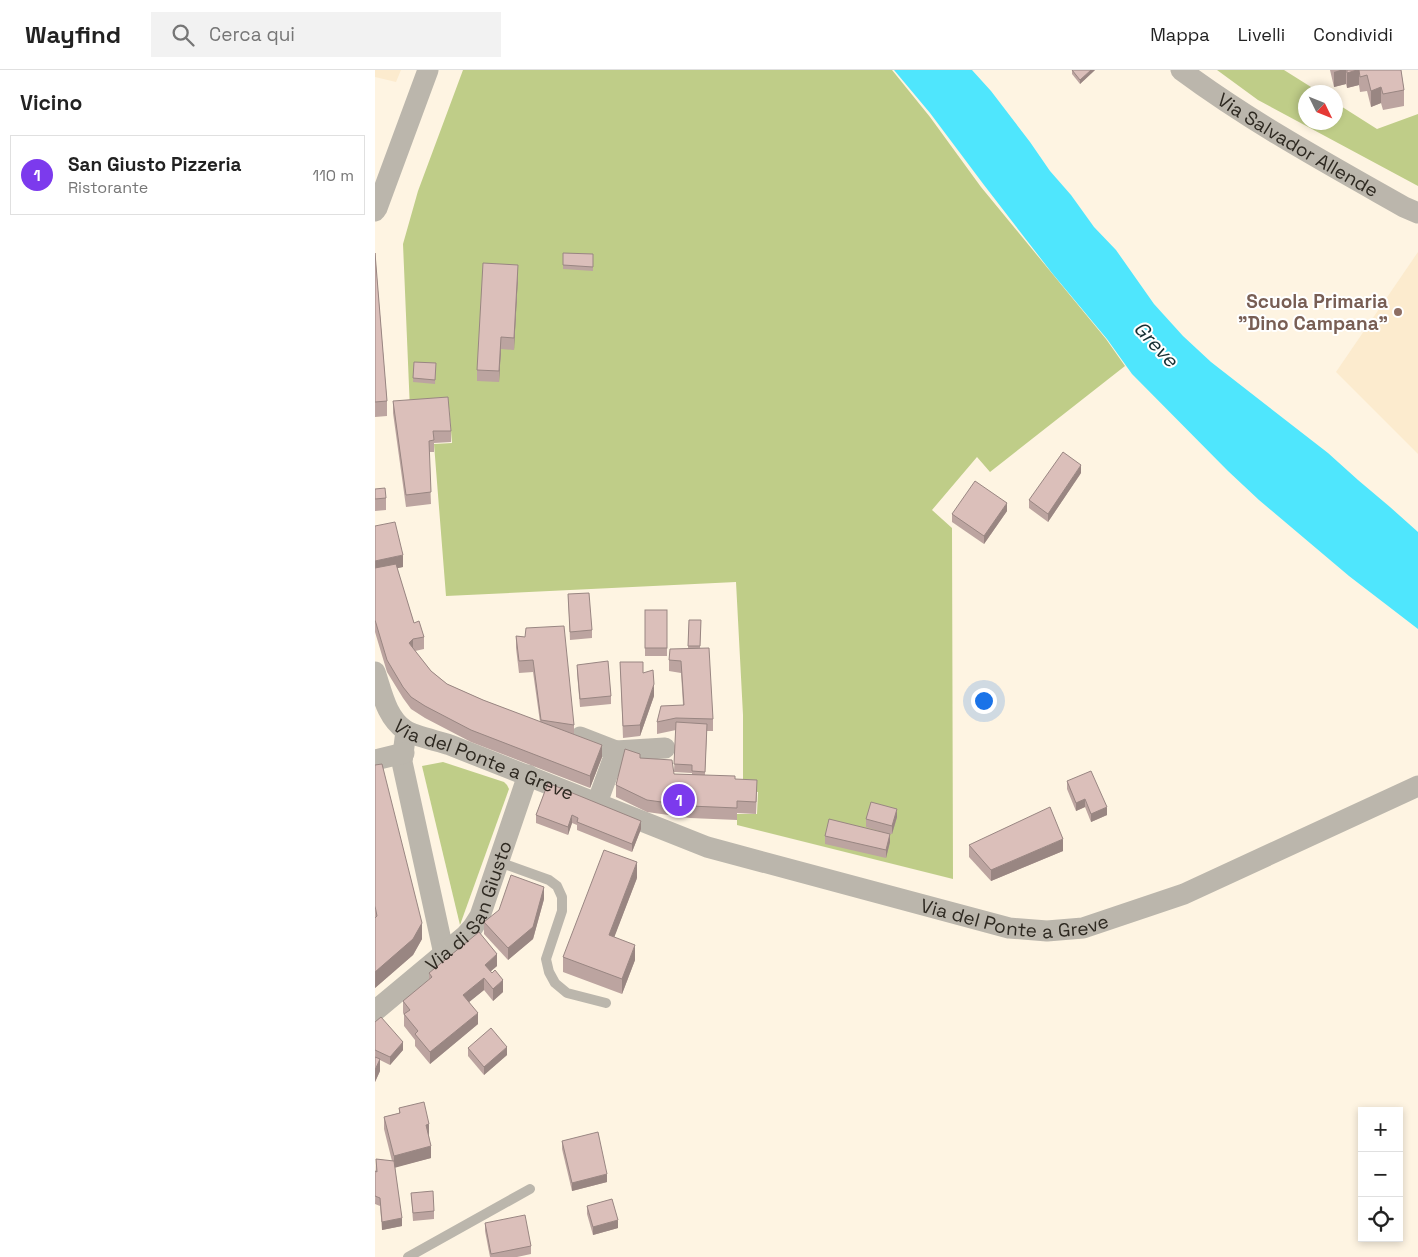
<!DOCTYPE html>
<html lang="it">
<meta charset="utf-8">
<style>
:root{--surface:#fff;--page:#f2f2f2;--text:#222;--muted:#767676;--line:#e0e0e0;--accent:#7c3aed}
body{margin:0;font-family:"Space Grotesk",sans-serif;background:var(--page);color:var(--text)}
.controls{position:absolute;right:15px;bottom:15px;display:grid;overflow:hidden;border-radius:0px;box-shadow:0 2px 8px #0003}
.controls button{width:45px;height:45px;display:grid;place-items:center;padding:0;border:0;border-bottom:1px solid var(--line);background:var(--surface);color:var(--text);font:25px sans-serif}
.compass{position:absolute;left:923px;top:15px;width:45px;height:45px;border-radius:50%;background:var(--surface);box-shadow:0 2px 8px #0003;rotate:133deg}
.you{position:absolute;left:608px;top:630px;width:18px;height:18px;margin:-12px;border:4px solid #fff;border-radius:50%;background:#1a73e8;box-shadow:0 0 0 8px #1a73e833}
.badge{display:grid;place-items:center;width:32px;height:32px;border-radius:50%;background:var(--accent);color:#fff;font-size:16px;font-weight:700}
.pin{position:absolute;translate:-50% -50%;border:2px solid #fff;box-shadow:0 1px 5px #0006}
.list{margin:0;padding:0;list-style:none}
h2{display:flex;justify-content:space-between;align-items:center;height:65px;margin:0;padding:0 20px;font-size:21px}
h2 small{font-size:16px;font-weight:400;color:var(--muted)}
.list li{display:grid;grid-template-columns:32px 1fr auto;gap:15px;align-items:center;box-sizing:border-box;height:80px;margin:0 10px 10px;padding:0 10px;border:1px solid var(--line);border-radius:0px}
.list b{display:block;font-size:19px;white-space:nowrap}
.list p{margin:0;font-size:16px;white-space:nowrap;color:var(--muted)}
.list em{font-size:16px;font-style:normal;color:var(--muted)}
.icon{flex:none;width:28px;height:28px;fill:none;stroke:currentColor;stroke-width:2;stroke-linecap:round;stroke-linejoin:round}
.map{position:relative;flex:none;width:1043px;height:1187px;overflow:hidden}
header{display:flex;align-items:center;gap:30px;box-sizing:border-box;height:70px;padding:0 25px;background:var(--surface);border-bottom:1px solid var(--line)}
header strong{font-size:24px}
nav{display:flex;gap:28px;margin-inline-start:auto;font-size:18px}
.search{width:350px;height:45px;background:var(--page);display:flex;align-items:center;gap:12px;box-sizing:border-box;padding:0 18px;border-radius:0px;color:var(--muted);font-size:19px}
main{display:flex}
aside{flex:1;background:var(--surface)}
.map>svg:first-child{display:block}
.built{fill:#fcebce}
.green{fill:#bfcd88}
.water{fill:#4fe6fd}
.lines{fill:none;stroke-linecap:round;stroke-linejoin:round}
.service{stroke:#bbb6ac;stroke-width:10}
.minor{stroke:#bbb6ac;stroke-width:21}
.wall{fill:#bca4a0}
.shaded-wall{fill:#998682}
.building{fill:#dbbfba;stroke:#998682}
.education-dot{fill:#8d6e63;stroke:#fff;stroke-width:2}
.labels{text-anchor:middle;stroke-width:4;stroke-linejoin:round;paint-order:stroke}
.street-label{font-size:19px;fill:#2e2921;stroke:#fff}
.education-label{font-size:19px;font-weight:bold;fill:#785e54;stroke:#fff;text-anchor:end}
.water-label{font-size:20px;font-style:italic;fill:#162f33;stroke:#fff}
</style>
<header>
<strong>Wayfind</strong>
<div class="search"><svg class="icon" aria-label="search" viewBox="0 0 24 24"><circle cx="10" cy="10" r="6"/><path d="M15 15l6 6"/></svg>Cerca qui</div>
<nav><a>Mappa</a><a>Livelli</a><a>Condividi</a></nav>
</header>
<main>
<aside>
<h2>Vicino<small></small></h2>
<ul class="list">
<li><span class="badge">1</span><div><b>San Giusto Pizzeria</b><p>Ristorante</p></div><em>110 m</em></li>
</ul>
</aside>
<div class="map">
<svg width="1043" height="1187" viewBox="0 0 1043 1187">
<rect width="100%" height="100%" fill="#fef4e2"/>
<!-- built -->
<g class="built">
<polygon points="0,0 26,0 21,12 0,7"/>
<polygon points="1043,182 1043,384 961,302"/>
</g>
<!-- green -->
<g class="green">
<polygon points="88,0 517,0 555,47 606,117 731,269 750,296 615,402 602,387 557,440 577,458 578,809 362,755 362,744 382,744 383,722 368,721 368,645 361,512 71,526 59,374 77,373 74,338 35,340 28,174 43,121"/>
<polygon points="842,0 909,0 944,22 931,22 931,52 961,52 961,33 1002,59 1043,44 1043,116 883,30"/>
<polygon points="68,692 129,712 132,715 134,719 85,855 47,696"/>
</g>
<!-- water -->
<polygon class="water" points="519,0 597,0 616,21 655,72 675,101 696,125 719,157 741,180 779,234 808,266 836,292 953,383 983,410 1015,437 1043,462 1043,559 974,506 884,430 853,401 757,304 732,269 677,203 609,115 555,43"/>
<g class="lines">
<!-- service -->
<g class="service">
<polyline points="124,792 174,810 182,816 187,827 187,841 171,889 174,902 180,913 192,923 231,933"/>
<polyline points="33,1187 155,1119"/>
</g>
<!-- minor -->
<g class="minor">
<path id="s1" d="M806 0C876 52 953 94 1029 137L1043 143"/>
<polyline points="0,141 2,138 53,0"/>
<path id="s2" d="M0 602C7 622 11 647 30 660 38 666 64 671 75 675L332 777 634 858 672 861 708 858 809 824 1043 716"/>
<polyline points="31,661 27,692 69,884"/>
<polyline points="205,667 241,681 222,733"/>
<polyline points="241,681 290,678"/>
<polyline points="0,690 29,683"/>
<path id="s3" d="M0 941 91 865 98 857 105 846 153 705"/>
</g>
</g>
<!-- wall -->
<g class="wall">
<polygon points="697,0 720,0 705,14 697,4"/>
<polygon points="955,0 1026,0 1029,20 1029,36 1008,40 1006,33 996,37 992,21 985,22 984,15 972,18 971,14 959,17"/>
<polygon points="0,183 12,331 12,346 0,347"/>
<polygon points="188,183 218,184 218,201 188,199"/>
<polygon points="143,206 139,280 126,279 124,312 102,311 102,300"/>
<polygon points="39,292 61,293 60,314 38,312"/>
<polygon points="18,331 76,361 76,372 59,373 59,382 54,382 56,434 31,437 18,343"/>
<polygon points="706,403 673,452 654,438 654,430"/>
<polygon points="0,419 11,428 11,440 0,441"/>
<polygon points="632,441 609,474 577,452 577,444"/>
<polygon points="0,456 28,497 22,498 39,553 49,567 49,579 40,581 56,601 72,614 108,630 165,652 158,602 144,603 141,578 141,566 150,567 199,655 199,665 227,687 215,718 96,672 50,648 36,639 28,628 12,602 0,562"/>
<polygon points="193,524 217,560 217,568 195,570"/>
<rect x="270" y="540" width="22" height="46"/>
<polygon points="314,550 326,550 325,578 338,649 338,661 332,661 330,705 360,709 382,722 381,744 362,743 362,750 315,748 272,742 241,727 241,715 265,688 299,704 317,705 317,703 299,702 301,660 282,664 282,652 308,635 306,603 294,601 294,590 313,578"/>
<polygon points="245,592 268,603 279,626 265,666 248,668"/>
<polygon points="202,595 236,626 236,634 205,637 202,603"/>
<polygon points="0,695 47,869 38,885 0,918"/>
<polygon points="692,711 732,745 716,752 710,737 701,741 692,719"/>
<polygon points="173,713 266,759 257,782 202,760 202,755 197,753 193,765 161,753 161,745"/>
<polygon points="522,747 517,764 515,764 515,772 511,788 450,774 450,766 507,762 491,757 491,749"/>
<polygon points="594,775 688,781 616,811 594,787"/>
<polygon points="262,808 239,867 260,890 247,924 188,902 188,887"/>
<polygon points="169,829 158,869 133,890 109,864 109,852"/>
<polygon points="122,896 115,902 128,922 118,931 109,920 94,932 103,954 55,994 40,976 40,970 29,956 29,945 28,943 28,931 54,910 54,903"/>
<polygon points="0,952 28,980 15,995 5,990 5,1001 0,1012"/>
<polygon points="93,978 132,985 109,1005 93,986"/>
<polygon points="24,1038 54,1066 56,1088 20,1097 27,1156 7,1160 5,1136 0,1134 1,1089 17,1091 9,1059 9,1047 24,1043"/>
<polygon points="187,1071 232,1112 197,1121 187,1079"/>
<polygon points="36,1123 59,1141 59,1149 38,1151"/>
<polygon points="212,1136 243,1158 218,1165 212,1144"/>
<polygon points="110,1153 156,1176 156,1184 142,1187 115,1187 110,1161"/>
</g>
<!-- shaded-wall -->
<g class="shaded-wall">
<polygon points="716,0 720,0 705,14 705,10"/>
<polygon points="965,0 971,0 971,14 959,17 959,2"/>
<polygon points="982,0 984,0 984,15 972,18 972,3"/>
<polygon points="1006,17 1006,33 996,37 996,21"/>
<polygon points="143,195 143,206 139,280 139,268"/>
<polygon points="126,267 126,279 124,312 124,301"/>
<polygon points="706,395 706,403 673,452 673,444"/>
<polygon points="632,433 632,441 609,474 609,466"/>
<polygon points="28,485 28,497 0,503 0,491"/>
<polygon points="38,569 38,581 34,573"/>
<polygon points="279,614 279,626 265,666 265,655"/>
<polygon points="227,675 227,687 215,718 215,706"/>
<polygon points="710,729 710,737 701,741 701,733"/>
<polygon points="732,737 732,745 716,752 716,744"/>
<polygon points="522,739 522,747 517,764 517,756"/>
<polygon points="197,745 197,753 193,765 193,757"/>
<polygon points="266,751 266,759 257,782 257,774"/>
<polygon points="515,764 515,772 511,788 511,780"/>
<polygon points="688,769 688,781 616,811 616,800"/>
<polygon points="262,792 262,808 234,881 234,865"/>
<polygon points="169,817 169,829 158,869 133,890 133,878"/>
<polygon points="47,853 47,869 38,885 0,918 0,902"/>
<polygon points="260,875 260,890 247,924 247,909"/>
<polygon points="122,884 122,896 110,906 110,895"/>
<polygon points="109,908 109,920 88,937 88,925"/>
<polygon points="128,910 128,922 118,931 118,919"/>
<polygon points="103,943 103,954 55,994 55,982"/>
<polygon points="28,972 28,980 15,995 15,987"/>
<polygon points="132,977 132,985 109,1005 109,997"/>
<polygon points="5,989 5,1001 0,1012 0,1000"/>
<polygon points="54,1054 54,1066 51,1067 51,1055"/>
<polygon points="56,1076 56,1088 19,1098 19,1086"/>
<polygon points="232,1104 232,1112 197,1121 197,1113"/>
<polygon points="27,1148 27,1156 7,1160 7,1152"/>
<polygon points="243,1150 243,1158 218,1165 218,1157"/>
</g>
<!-- building -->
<g class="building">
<polygon points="697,0 716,0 705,10"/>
<polygon points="972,0 982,0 972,3"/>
<polygon points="984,0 1026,0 1029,20 1008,24 1006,17 996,21 992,5 985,7"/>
<polygon points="0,183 12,331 0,332"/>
<polygon points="188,183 218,184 218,197 188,195"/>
<polygon points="108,193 143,195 139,268 126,267 124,301 102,300"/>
<polygon points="39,292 61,293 60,310 38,308"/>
<polygon points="73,327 76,361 58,361 59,370 54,371 56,422 31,425 18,331"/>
<polygon points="688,382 706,395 673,444 654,430"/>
<polygon points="600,411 632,433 609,466 577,444"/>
<polygon points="10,418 11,428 0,429 0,419"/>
<polygon points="20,452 28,485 0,491 0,456"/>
<polygon points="21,494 39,553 44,551 49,567 38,569 34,573 56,601 72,614 108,630 227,675 215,706 96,660 50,636 36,627 28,617 12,590 0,550 0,498"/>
<polygon points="214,523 217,560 195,562 193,524"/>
<rect x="270" y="540" width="22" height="38"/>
<polygon points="314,550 326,550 325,576 313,576"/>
<polygon points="189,556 199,655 166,650 158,590 144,591 141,566 150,567 151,558"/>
<polygon points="334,578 338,649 301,648 282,652 286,636 309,635 306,591 294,590 295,579"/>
<polygon points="233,591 236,626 205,629 202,595"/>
<polygon points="245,592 268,592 268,603 278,600 279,614 265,655 248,656"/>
<polygon points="301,652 332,654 330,702 317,701 317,695 299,694"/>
<polygon points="250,679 265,684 265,688 297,690 299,704 360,706 360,709 382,710 381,732 362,731 362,738 315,736 272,730 241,715"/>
<polygon points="7,694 47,853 38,869 0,902 0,848 2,846 0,836 0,695"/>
<polygon points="716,701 732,737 716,744 710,729 701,733 692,711"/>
<polygon points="173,713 266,751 257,774 202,752 203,748 197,745 193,757 161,745"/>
<polygon points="496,732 522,739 517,756 491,749"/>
<polygon points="675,737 688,769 616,800 594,775"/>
<polygon points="454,749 515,764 511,780 450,766"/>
<polygon points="229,780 262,792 234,865 260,875 247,909 188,887"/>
<polygon points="136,805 169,817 158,857 133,878 109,852 124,840"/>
<polygon points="104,862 122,884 110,895 117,903 120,900 128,910 118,919 109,908 88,925 103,943 55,982 40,964 43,961 29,944 35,940 28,931 57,907 54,903"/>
<polygon points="6,947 28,972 15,987 0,980 0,952"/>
<polygon points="116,958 132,977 109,997 93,978"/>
<polygon points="0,987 5,989 0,1000"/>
<polygon points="49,1032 54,1054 51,1055 56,1076 19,1086 9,1047 25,1043 24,1038"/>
<polygon points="223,1062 232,1104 197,1113 187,1071"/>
<polygon points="1,1089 19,1091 27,1148 7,1152 5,1128 0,1126 0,1101 2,1102"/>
<polygon points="58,1121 59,1141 38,1143 36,1123"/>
<polygon points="237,1129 243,1150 218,1157 212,1136"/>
<polygon points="150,1145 156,1176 116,1184 110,1153"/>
</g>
<!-- markers -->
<circle class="education-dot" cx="1023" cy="242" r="5"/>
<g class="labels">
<!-- street labels -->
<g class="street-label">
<text dy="7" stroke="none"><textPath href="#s1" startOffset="139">Via Salvador Allende</textPath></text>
<text dy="7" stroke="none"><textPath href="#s2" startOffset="151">Via del Ponte a Greve</textPath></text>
<text dy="7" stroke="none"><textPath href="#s3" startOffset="145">Via di San Giusto</textPath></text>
<text dy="7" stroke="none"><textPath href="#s2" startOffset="708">Via del Ponte a Greve</textPath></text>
</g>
<!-- education labels -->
<g class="education-label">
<text x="1013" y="238">Scuola Primaria<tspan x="1013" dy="22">"Dino Campana"</tspan></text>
</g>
<!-- water labels -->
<g class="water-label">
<text transform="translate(781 274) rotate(47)" y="7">Greve</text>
</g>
</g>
</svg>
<div class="controls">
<button>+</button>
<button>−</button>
<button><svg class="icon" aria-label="locate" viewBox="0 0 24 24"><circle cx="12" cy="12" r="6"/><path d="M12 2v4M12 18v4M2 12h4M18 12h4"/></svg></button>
</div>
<svg class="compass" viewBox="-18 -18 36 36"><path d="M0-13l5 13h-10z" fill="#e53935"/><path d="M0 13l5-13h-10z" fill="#767676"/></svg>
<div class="you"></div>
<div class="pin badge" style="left:304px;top:730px">1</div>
</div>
</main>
